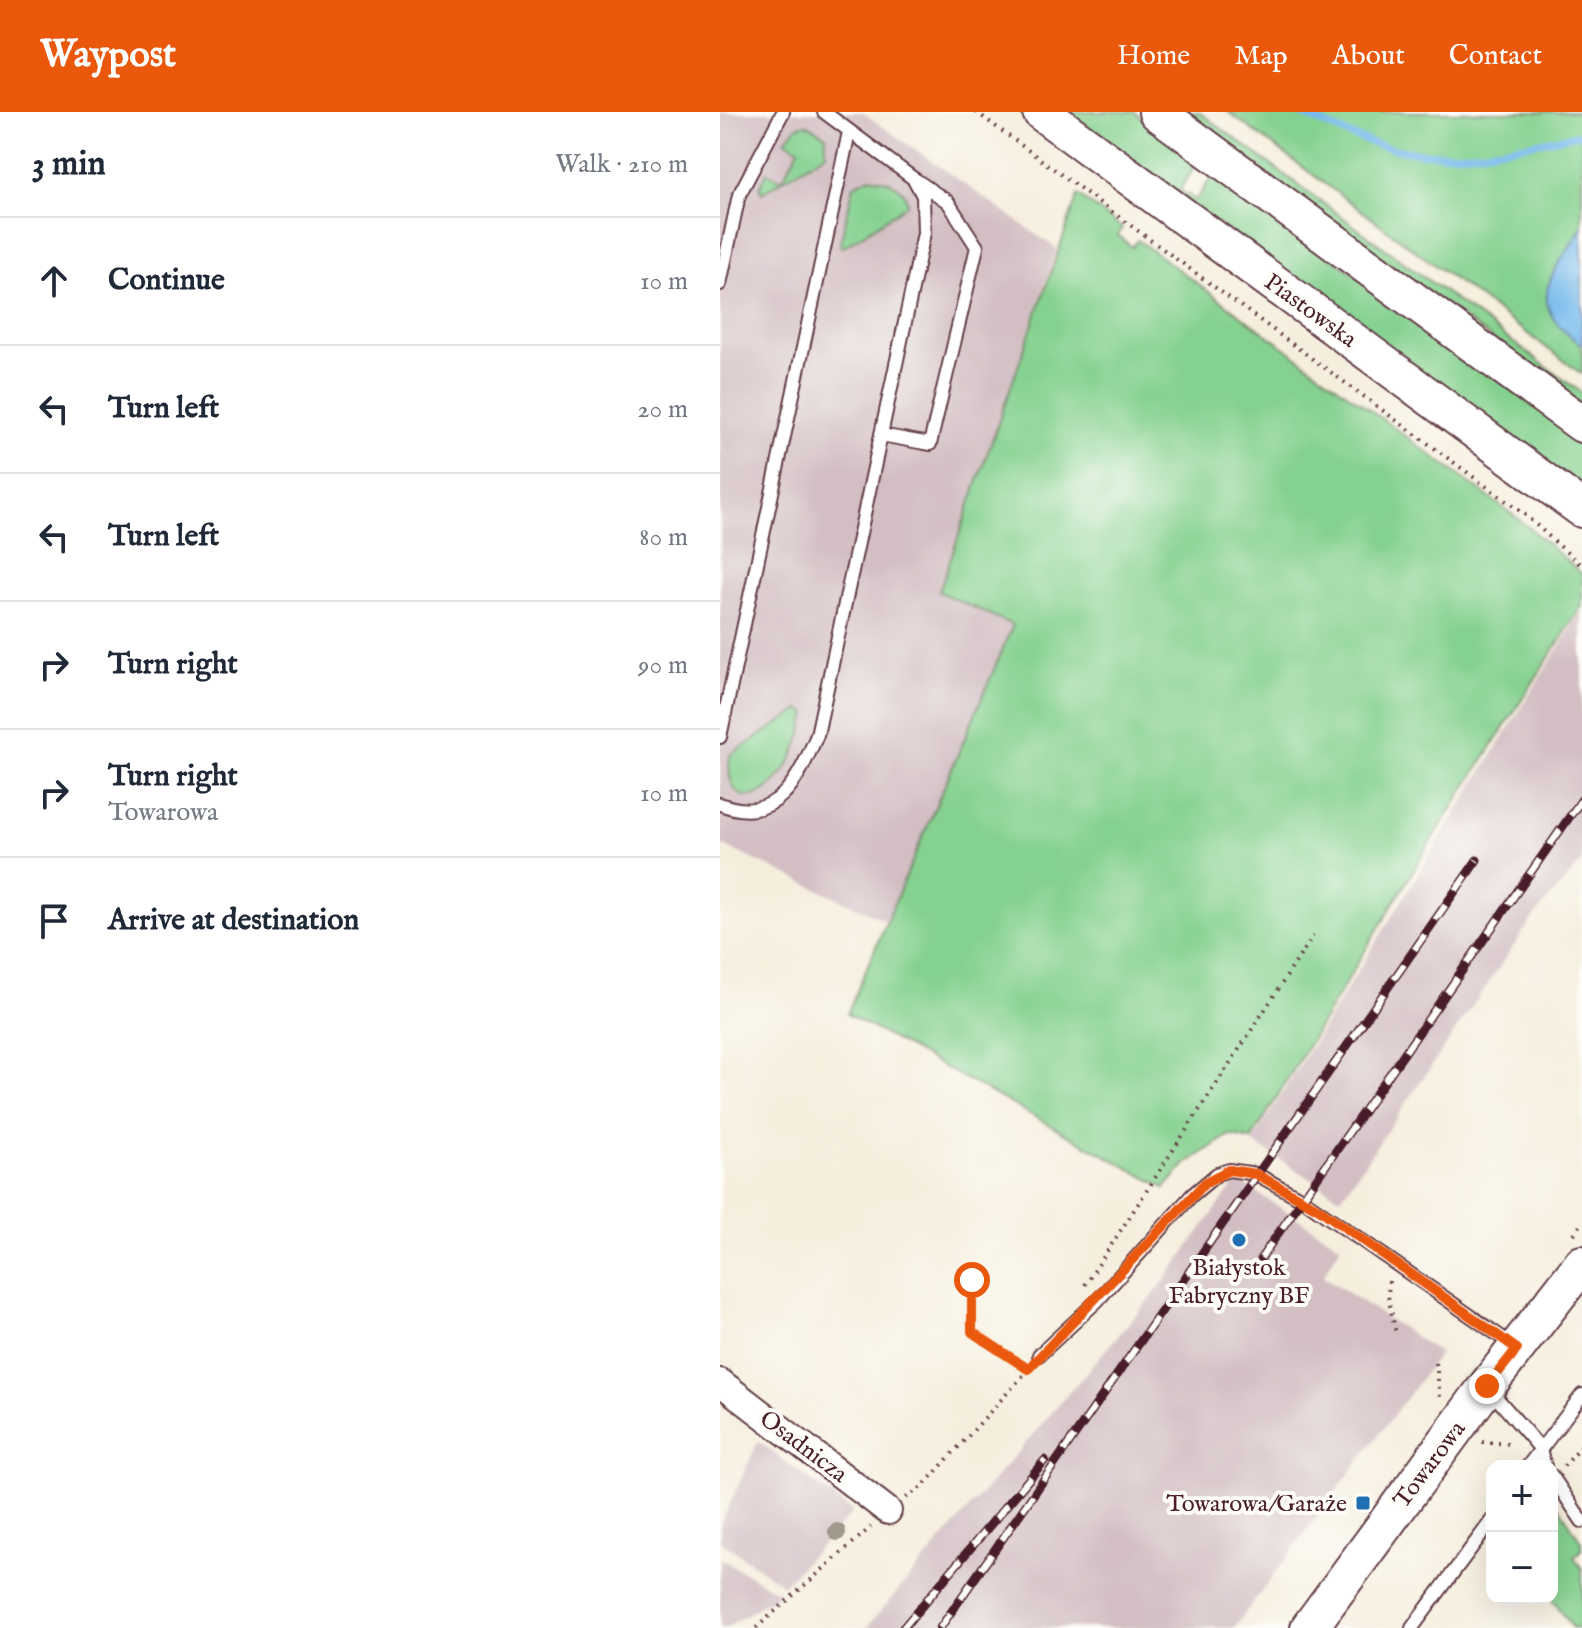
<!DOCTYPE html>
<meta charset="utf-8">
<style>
:root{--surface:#fff;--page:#f2f2f3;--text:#1f2937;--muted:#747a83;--line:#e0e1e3;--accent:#ea580c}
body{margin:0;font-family:"IM FELL English",serif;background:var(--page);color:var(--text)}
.controls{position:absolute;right:24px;bottom:24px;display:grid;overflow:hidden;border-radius:16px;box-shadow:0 8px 32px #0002}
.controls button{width:72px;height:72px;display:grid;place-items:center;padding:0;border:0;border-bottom:2px solid var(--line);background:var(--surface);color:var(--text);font:40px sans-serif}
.stop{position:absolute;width:24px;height:24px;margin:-18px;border:6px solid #ea580c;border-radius:50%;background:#fff}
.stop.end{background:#ea580c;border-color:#fff;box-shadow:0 2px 8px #0008}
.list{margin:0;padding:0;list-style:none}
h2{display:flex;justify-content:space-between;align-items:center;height:104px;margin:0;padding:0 32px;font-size:34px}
h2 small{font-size:26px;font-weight:400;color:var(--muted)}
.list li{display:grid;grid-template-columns:52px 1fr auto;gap:24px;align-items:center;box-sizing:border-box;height:128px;padding:0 32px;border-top:2px solid var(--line)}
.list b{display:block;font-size:30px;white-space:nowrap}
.list p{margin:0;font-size:26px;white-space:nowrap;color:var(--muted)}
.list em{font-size:26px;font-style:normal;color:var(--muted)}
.icon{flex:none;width:44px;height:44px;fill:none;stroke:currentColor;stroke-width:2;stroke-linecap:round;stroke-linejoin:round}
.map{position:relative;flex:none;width:862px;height:1516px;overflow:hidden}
header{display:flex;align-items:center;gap:48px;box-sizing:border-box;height:112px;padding:0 40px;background:var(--accent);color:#fff}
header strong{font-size:38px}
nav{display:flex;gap:44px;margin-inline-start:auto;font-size:28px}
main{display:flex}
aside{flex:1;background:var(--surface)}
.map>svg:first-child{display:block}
.industrial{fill:#d2bec3}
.green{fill:#85d190;stroke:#68785e;stroke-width:2}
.water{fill:#77baec;stroke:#606c8c;stroke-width:2}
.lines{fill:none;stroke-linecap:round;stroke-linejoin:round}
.stream{stroke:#77baec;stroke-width:7}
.service-casing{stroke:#643e46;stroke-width:16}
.minor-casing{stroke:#643e46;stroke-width:30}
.secondary-casing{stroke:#643e46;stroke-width:40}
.path{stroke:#643e46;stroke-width:4;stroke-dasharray:2 6;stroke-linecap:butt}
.service{stroke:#fff;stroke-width:12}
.minor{stroke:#fff;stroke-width:26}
.secondary{stroke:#fff;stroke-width:36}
.rail-casing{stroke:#4a1f2b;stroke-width:9}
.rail{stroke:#fdfcf7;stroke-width:6;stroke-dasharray:18;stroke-linecap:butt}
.tree{fill:#a1998c}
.route{stroke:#ea580c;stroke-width:10}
.poi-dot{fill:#1f6fb2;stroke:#fdfcf7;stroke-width:3}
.labels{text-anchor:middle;stroke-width:8;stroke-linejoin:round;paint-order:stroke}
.street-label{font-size:24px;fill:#4a1f2b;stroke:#fdfcf7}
.poi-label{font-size:24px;fill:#4a1f2b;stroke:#fdfcf7}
</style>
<header>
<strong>Waypost</strong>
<nav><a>Home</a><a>Map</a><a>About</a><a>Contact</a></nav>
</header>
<main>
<aside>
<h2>3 min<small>Walk · 210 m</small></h2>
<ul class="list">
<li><svg class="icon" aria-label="ahead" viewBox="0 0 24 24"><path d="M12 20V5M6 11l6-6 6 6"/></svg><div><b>Continue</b></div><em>10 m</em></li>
<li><svg class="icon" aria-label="left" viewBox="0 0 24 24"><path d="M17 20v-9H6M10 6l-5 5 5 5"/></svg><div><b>Turn left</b></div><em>20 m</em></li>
<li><svg class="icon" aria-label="left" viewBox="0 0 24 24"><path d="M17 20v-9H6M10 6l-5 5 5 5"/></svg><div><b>Turn left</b></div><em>80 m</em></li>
<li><svg class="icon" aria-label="right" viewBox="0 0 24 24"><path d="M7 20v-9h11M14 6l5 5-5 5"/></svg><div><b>Turn right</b></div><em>90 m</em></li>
<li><svg class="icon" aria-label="right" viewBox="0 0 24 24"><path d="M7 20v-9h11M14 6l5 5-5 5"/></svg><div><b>Turn right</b><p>Towarowa</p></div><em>10 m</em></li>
<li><svg class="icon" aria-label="arrive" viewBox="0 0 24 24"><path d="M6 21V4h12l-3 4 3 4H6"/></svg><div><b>Arrive at destination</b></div></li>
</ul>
</aside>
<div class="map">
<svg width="862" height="1516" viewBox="0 0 862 1516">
<rect width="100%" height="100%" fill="#fdfcf7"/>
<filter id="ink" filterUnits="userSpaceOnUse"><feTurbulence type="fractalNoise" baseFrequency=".0125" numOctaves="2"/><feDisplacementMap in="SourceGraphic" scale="16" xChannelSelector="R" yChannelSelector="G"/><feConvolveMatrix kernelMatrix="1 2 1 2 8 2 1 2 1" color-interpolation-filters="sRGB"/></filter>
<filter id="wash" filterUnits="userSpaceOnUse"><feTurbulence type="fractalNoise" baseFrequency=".006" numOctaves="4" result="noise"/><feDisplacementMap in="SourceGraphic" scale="32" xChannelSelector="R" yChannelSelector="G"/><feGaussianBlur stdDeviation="1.8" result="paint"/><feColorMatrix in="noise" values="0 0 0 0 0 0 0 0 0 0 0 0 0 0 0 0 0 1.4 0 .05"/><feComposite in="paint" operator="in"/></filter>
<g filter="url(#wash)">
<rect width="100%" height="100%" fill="#f6eedd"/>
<!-- industrial -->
<g class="industrial">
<polygon points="0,0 142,0 337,137 220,480 293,513 167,809 0,732"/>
<polygon points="862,498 862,749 813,806 621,1086 532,1030"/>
<polygon points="517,1068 621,1134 603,1164 720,1241 514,1516 146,1516 439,1176"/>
<polygon points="38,1329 133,1400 63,1473 0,1429 0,1414"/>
<polygon points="0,1446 60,1481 6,1516 0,1516"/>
</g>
<!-- green -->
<g class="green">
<polygon points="345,0 414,0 479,48 460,78 476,88 495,60 862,329 862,374 823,350"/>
<polygon points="462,0 479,0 862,281 862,293"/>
<polygon points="508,0 862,0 862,262"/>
<polygon points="87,12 106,24 106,41 42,81 40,74 47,60 62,68 79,37 65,28 78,14"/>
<path d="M150 65C167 68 187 73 187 93L122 136 120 132 134 73Z"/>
<polygon points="358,83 402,116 398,123 412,135 418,128 800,408 862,462 862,494 713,726 531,1028 509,1023 466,1052 445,1076 127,902 293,513 219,480"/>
<path d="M80 598 87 601C82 624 76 645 61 663 32 698 4 689 10 643Z"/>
<polygon points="832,1384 862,1431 862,1438 854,1445 862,1457 862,1516 853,1516 831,1486"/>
</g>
<!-- water -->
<path class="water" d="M862 115V233C801 191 831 165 862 115Z"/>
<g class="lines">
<!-- stream -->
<path class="stream" d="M576 0C612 15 647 33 686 39 745 49 804 32 862 22"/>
</g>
</g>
<g filter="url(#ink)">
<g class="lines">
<defs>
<g id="service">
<polyline points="0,172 19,83 63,0"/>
<polyline points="161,323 210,332 257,135 228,90 196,68"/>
<polyline points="0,625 129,20"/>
<path d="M0 692C57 714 78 668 97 623L204 121 203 84 194 67 104 0"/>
<polyline points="319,1243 377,1189 472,1083 497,1062 509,1058 536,1062 582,1087 794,1234"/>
<polyline points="769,1277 819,1335 825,1354"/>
<polyline points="808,1354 862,1283"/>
<polyline points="832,1364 862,1409"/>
<polyline points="692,1516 772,1408"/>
</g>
<polyline id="minor" points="0,1270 168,1399"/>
<g id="secondary">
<polyline points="321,0 862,397"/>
<polyline points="437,0 862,312"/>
<polyline points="589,1516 767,1274 862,1152"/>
</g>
</defs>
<!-- service casing -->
<use href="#service" class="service-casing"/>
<!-- minor casing -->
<use href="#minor" class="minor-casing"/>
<!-- secondary casing -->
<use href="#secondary" class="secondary-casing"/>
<!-- path -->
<g class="path">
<polyline points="256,0 804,402 862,454"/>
<polyline points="854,1122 862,1111"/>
<polyline points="252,1168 252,1220 303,1254"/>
<polyline points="669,1169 668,1184 676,1222"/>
<polyline points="365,1173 593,824"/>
<polyline points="716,1251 720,1285"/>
<polyline points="762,1330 793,1332"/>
<polyline points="844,1354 862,1334"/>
<polyline points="186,1386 203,1374 309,1257"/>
<polyline points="36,1516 151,1415"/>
</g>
<!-- service -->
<use href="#service" class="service"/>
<!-- minor -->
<use href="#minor" class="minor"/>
<!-- secondary -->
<use href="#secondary" class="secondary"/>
<defs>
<g id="rail">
<polyline points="541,1146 862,687"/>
<polyline points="183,1516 325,1348"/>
<polyline points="220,1516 757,748"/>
</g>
</defs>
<!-- rail casing -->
<use href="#rail" class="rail-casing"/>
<!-- rail -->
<use href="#rail" class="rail"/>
</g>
<!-- trees -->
<circle class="tree" cx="117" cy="1420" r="9"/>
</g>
<g class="lines" filter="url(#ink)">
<!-- route -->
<polyline class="route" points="252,1168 252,1220 308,1257 486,1070 509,1058 536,1062 599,1097 797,1237 767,1274"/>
</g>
<!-- markers -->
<g class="poi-dot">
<circle cx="519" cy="1128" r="8"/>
<rect x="635" y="1383" width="16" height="16" rx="4"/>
</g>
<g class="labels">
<!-- street labels -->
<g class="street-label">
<text transform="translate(591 198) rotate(36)" y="8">Piastowska</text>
<text transform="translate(84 1334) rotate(37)" y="8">Osadnicza</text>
<text transform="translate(709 1352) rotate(-53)" y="8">Towarowa</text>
</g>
<!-- poi labels -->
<g class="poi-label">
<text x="519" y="1163">Białystok<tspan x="519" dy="28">Fabryczny BF</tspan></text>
<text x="627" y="1399" text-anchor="end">Towarowa/Garaże</text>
</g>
</g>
</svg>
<div class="controls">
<button>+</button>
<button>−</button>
</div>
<div class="stop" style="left:252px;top:1168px"></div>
<div class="stop end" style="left:767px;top:1274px"></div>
</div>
</main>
